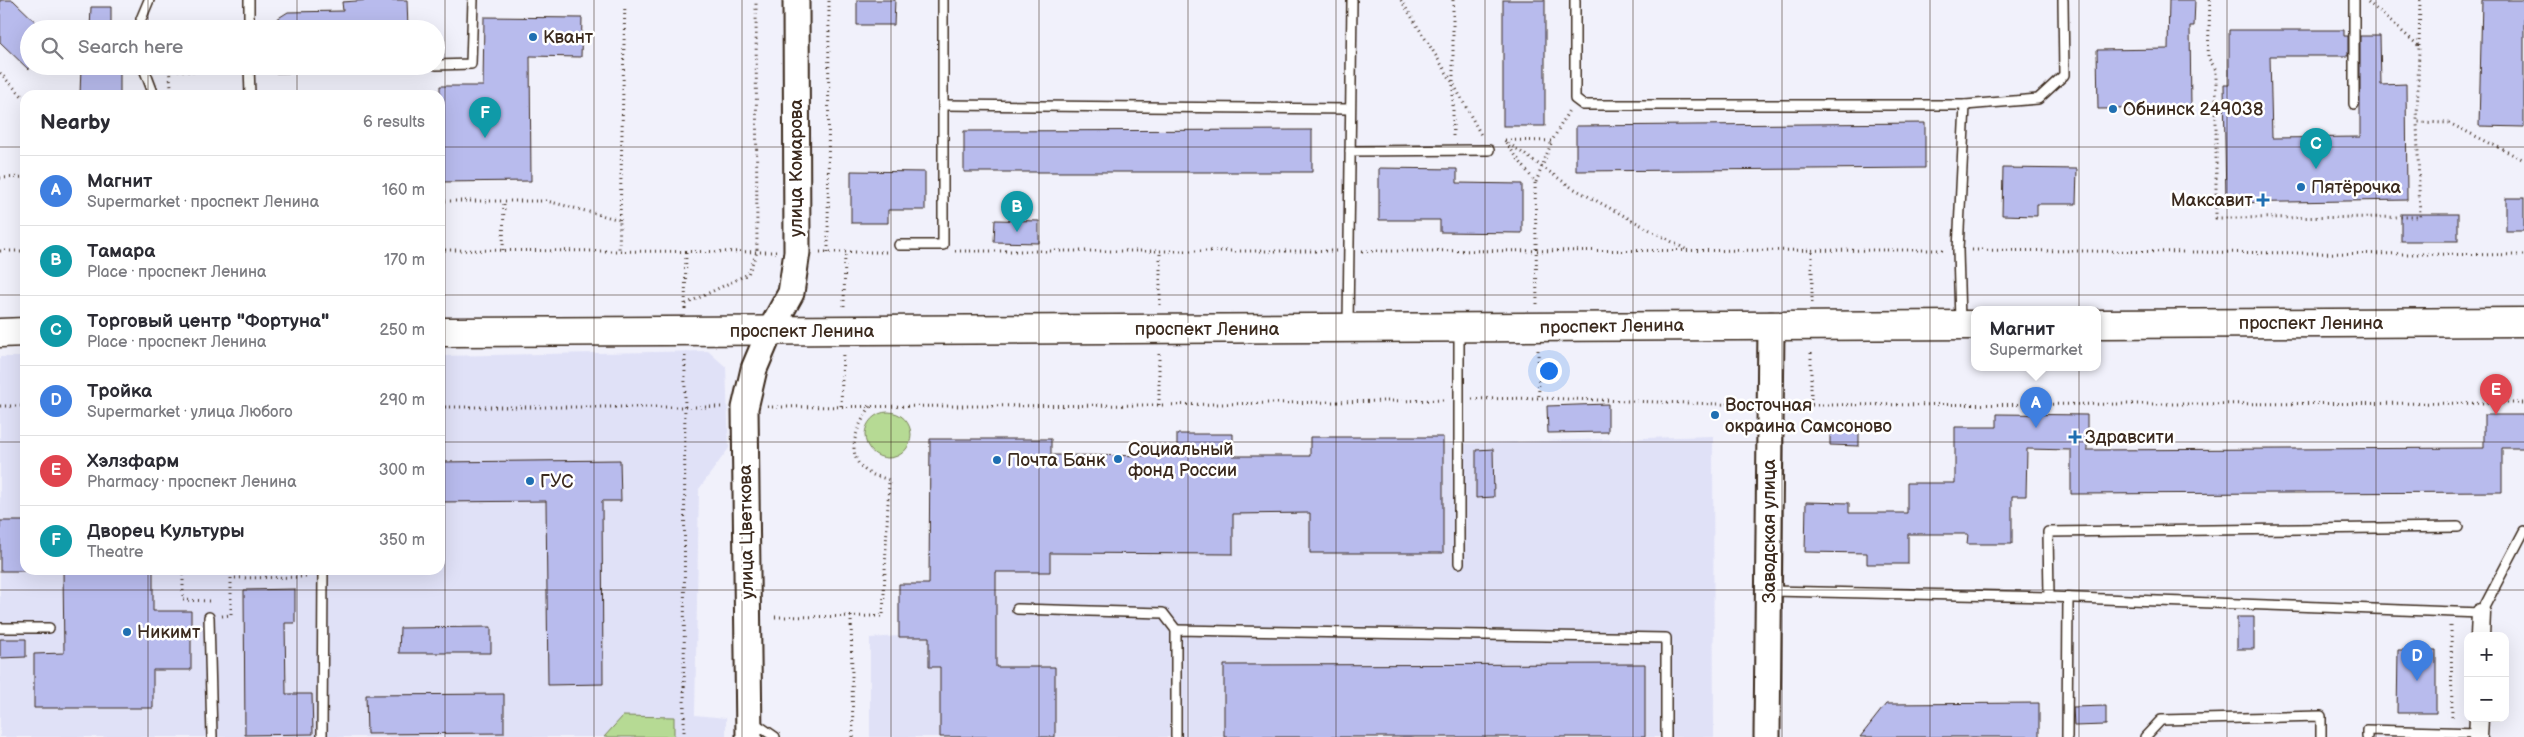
<!DOCTYPE html>
<meta charset="utf-8">
<style>
:root{--surface:#fff;--page:#f7f7f7;--text:#2b2b33;--muted:#7c7c81;--line:#e1e1e2;--accent:#2563eb}
body{margin:0;font-family:"Balsamiq Sans",sans-serif;background:var(--page);color:var(--text)}
.controls{position:absolute;right:15px;bottom:15px;display:grid;overflow:hidden;border-radius:10px;box-shadow:0 5px 20px #0002}
.controls button{width:45px;height:45px;display:grid;place-items:center;padding:0;border:0;border-bottom:1px solid var(--line);background:var(--surface);color:var(--text);font:25px sans-serif}
.you{position:absolute;left:1548px;top:370px;width:18px;height:18px;margin:-12px;border:4px solid #fff;border-radius:50%;background:#1a73e8;box-shadow:0 0 0 8px #1a73e833}
.badge{display:grid;place-items:center;width:32px;height:32px;border-radius:50%;background:var(--accent);color:#fff;font-size:16px;font-weight:700}
.pin{position:absolute;translate:-50% -41px;filter:drop-shadow(0 1px 2px #0008)}
.pin::after{content:'';position:absolute;top:26px;width:18px;height:15px;background:inherit;clip-path:polygon(0 0,100% 0,50% 100%)}
.popup{position:absolute;left:1971px;top:306px;width:130px;height:65px;box-sizing:border-box;display:grid;place-content:center;border-radius:10px;background:var(--surface);filter:drop-shadow(0 1px 4px #0005);font-size:16px;white-space:nowrap;color:var(--muted)}
.popup b{font-size:19px;color:var(--text)}
.popup::after{content:'';position:absolute;left:50%;top:100%;margin-left:-10px;border:10px solid transparent;border-top-color:var(--surface)}
.list{margin:0;padding:0;list-style:none}
h2{display:flex;justify-content:space-between;align-items:center;height:65px;margin:0;padding:0 20px;font-size:21px}
h2 small{font-size:16px;font-weight:400;color:var(--muted)}
.list li{display:grid;grid-template-columns:32px 1fr auto;gap:15px;align-items:center;box-sizing:border-box;height:70px;padding:0 20px;border-top:1px solid var(--line)}
.list b{display:block;font-size:19px;white-space:nowrap}
.list p{margin:0;font-size:16px;white-space:nowrap;color:var(--muted)}
.list em{font-size:16px;font-style:normal;color:var(--muted)}
.icon{flex:none;width:28px;height:28px;fill:none;stroke:currentColor;stroke-width:2;stroke-linecap:round;stroke-linejoin:round}
.map{position:relative;flex:none;width:2524px;height:737px;overflow:hidden}
.search{position:absolute;background:var(--surface);box-shadow:0 5px 20px #0002;left:20px;top:20px;width:425px;height:55px;display:flex;align-items:center;gap:12px;box-sizing:border-box;padding:0 18px;border-radius:28px;color:var(--muted);font-size:19px}
.panel{position:absolute;background:var(--surface);box-shadow:0 5px 20px #0002;left:20px;top:90px;width:425px;height:485px;border-radius:15px}
.map>svg:first-child{display:block}
.built{fill:#e0e1f7}
.green{fill:#b6da94;stroke:#788259}
.building{fill:#b8bbed;stroke:#3b2a1e}
.lines{fill:none;stroke-linecap:round;stroke-linejoin:round}
.lane-casing{stroke:#3b2a1e;stroke-width:12}
.street-casing{stroke:#3b2a1e;stroke-width:21}
.secondary-casing{stroke:#3b2a1e;stroke-width:29}
.primary-casing{stroke:#3b2a1e;stroke-width:31}
.path{stroke:#3b2a1e;stroke-width:3;stroke-dasharray:1 4;stroke-linecap:butt}
.lane{stroke:#fff;stroke-width:9}
.street{stroke:#fff;stroke-width:18}
.secondary{stroke:#fff;stroke-width:25}
.primary{stroke:#fff;stroke-width:28}
.grid{fill:none;stroke:#3b2a1e;stroke-width:1;stroke-opacity:0.55}
.poi-dot{fill:#1f6fb2;stroke:#fff;stroke-width:2}
.labels{text-anchor:middle;stroke-width:5;stroke-linejoin:round;paint-order:stroke}
.poi-label{font-size:18px;fill:#3b2a1e;stroke:#fff;text-anchor:start}
.street-label{font-size:18px;fill:#3b2a1e;stroke:#fff}
</style>
<div class="map">
<svg width="2524" height="737" viewBox="0 0 2524 737">
<rect width="100%" height="100%" fill="#f1f1fb"/>
<filter id="ink" filterUnits="userSpaceOnUse"><feTurbulence type="fractalNoise" baseFrequency=".02" numOctaves="2"/><feDisplacementMap in="SourceGraphic" scale="10" xChannelSelector="R" yChannelSelector="G"/><feConvolveMatrix kernelMatrix="1 2 1 2 8 2 1 2 1" color-interpolation-filters="sRGB"/></filter>
<g filter="url(#ink)">
<!-- built -->
<g class="built">
<polygon points="708,351 726,367 729,448 699,489 695,715 726,718 726,737 0,737 0,357 25,357 25,570 440,570 440,356"/>
<polygon points="1177,434 1233,434 1233,513 1310,513 1310,437 1443,437 1444,444 1713,436 1714,737 870,737 870,638 899,636 899,584 929,584 1051,455 1176,456"/>
</g>
<!-- green -->
<g class="green">
<circle cx="888" cy="435" r="23"/>
<polygon points="623,716 674,717 674,737 604,737"/>
</g>
<!-- building -->
<g class="building">
<polygon points="0,0 13,0 43,29 29,29 29,70 0,42"/>
<polygon points="371,0 407,0 408,29 261,29 288,12 343,11 342,2"/>
<polygon points="857,0 895,0 894,25 857,25"/>
<rect x="1503" y="0" width="42" height="126"/>
<polygon points="2169,0 2195,0 2194,26 2190,26 2191,108 2098,109 2097,50 2168,49"/>
<polygon points="2482,0 2524,0 2524,127 2479,126"/>
<polygon points="91,7 111,7 111,29 90,29"/>
<polygon points="484,17 582,18 581,57 530,56 531,181 440,182 440,86 483,86"/>
<polygon points="2229,30 2344,30 2344,36 2348,36 2348,56 2270,56 2272,138 2360,137 2360,36 2380,36 2381,85 2406,84 2407,200 2226,203 2224,85 2229,85"/>
<polygon points="81,66 120,66 120,95 80,95"/>
<polygon points="1925,123 1925,168 1576,171 1576,126"/>
<polygon points="1312,130 1312,172 964,172 964,131"/>
<polygon points="1379,168 1457,169 1457,183 1522,184 1522,233 1440,232 1440,220 1379,220"/>
<polygon points="2003,168 2077,169 2076,204 2037,204 2037,216 2002,215"/>
<polygon points="851,171 925,172 925,210 888,210 888,223 851,223"/>
<rect x="2506" y="198" width="18" height="33"/>
<rect x="2401" y="214" width="57" height="27"/>
<polygon points="995,220 1039,221 1039,243 994,242"/>
<polygon points="1608,404 1608,432 1548,433 1547,406"/>
<polygon points="1997,414 2087,415 2087,450 2484,448 2484,415 2524,415 2524,448 2502,448 2502,492 2071,494 2071,450 2027,449 2026,496 2012,496 2012,544 1967,544 1968,534 1908,534 1908,564 1867,564 1867,553 1805,552 1806,502 1849,503 1849,513 1907,513 1907,483 1955,483 1955,427 1997,427"/>
<polygon points="1830,426 1859,426 1859,446 1830,445"/>
<polygon points="1177,434 1233,434 1233,456 1310,456 1310,437 1443,437 1443,553 1310,553 1310,513 1233,514 1233,554 1050,553 1050,572 996,572 996,667 1055,667 1055,737 940,737 940,667 929,667 929,637 899,637 899,584 929,584 930,439 1051,439 1051,455 1177,456"/>
<polygon points="1493,449 1494,497 1476,498 1476,450"/>
<polygon points="620,460 621,501 602,501 603,684 548,685 546,501 440,502 440,462"/>
<rect x="0" y="521" width="25" height="50"/>
<polygon points="63,570 153,570 153,611 191,611 191,670 153,670 153,708 34,708 34,654 64,653"/>
<polygon points="295,589 295,623 285,623 286,694 312,694 313,734 245,735 244,590"/>
<rect x="2237" y="617" width="17" height="32"/>
<polygon points="491,627 491,653 399,653 400,628"/>
<polygon points="0,639 26,639 26,657 0,658"/>
<polygon points="2398,650 2436,650 2436,713 2397,713"/>
<polygon points="1645,664 1645,737 1224,737 1224,665"/>
<polygon points="504,694 504,733 367,734 366,695"/>
<polygon points="2039,703 2039,737 1860,737 1886,704"/>
<polygon points="2106,706 2106,725 2074,726 2073,707"/>
</g>
<g class="lines">
<defs>
<g id="lane">
<polyline points="249,0 249,29"/>
<polyline points="1575,0 1575,99 1583,105 1965,105 1958,250 1960,322"/>
<polyline points="2354,0 2354,104"/>
<polyline points="141,19 149,0"/>
<polyline points="436,65 471,64 473,0"/>
<polyline points="143,66 154,95"/>
<polyline points="249,66 250,95"/>
<polyline points="249,68 361,66"/>
<polyline points="943,105 1350,109"/>
<polyline points="1965,105 2038,99 2064,75 2063,0"/>
<polyline points="1350,151 1489,150"/>
<polyline points="899,245 943,245 943,0"/>
<polyline points="1348,325 1352,0"/>
<polyline points="1459,330 1459,563"/>
<polyline points="1770,591 2049,597 2481,613 2524,531"/>
<polyline points="2049,597 2048,532 2458,527"/>
<polyline points="1017,609 1163,613 1176,630"/>
<polyline points="209,617 212,737"/>
<polyline points="0,628 49,628"/>
<polyline points="753,722 775,737"/>
<polyline points="322,737 323,570"/>
<polyline points="1176,737 1176,630 1666,638 1666,737"/>
<polyline points="2067,737 2068,598"/>
<polyline points="2145,737 2161,720 2321,716 2321,737"/>
<polyline points="2367,737 2367,730 2478,733"/>
</g>
<g id="street">
<polyline points="2480,636 2481,613"/>
<polyline points="2478,737 2479,718"/>
</g>
<g id="secondary">
<polyline points="749,737 745,408 754,369 770,331 791,293 797,252 796,0"/>
<polyline points="1767,737 1771,325"/>
</g>
<g id="primary">
<polyline points="2097,324 2524,322"/>
<polyline points="440,332 1975,325"/>
<polyline points="0,333 25,332"/>
</g>
</defs>
<!-- lane casing -->
<use href="#lane" class="lane-casing"/>
<!-- street casing -->
<use href="#street" class="street-casing"/>
<!-- secondary casing -->
<use href="#secondary" class="secondary-casing"/>
<!-- primary casing -->
<use href="#primary" class="primary-casing"/>
<!-- path -->
<g class="path">
<polyline points="1401,0 1453,83 1481,135"/>
<polyline points="1453,0 1453,137"/>
<polyline points="2210,0 2208,57 2216,70 2216,218 2420,217 2417,122"/>
<polyline points="2368,2 2419,46 2417,122 2449,123 2524,160"/>
<polyline points="2419,46 2420,0"/>
<polyline points="0,73 25,99"/>
<polyline points="172,95 169,69 195,72 194,66"/>
<polyline points="1505,140 1552,141 1569,110"/>
<polyline points="0,178 25,177"/>
<polyline points="1536,182 1552,141"/>
<polyline points="440,201 547,201 620,220 619,251"/>
<polyline points="620,220 625,0"/>
<polyline points="440,250 776,252"/>
<polyline points="503,250 504,201"/>
<polyline points="1972,250 2524,255"/>
<polyline points="0,251 25,251"/>
<polyline points="955,251 1336,251"/>
<polyline points="1362,251 1943,250"/>
<polyline points="820,252 886,252"/>
<polyline points="828,252 829,0"/>
<polyline points="1812,303 1812,250"/>
<polyline points="686,304 748,274 757,252 756,0"/>
<polyline points="1537,304 1535,182 1504,140 1571,187 1687,250"/>
<polyline points="1160,305 1160,251"/>
<polyline points="844,306 845,252"/>
<polyline points="685,309 686,251"/>
<polyline points="1538,350 1539,398"/>
<polyline points="1472,399 1539,398 1748,405"/>
<polyline points="1811,404 1811,349"/>
<polyline points="1159,405 1159,352"/>
<polyline points="1792,405 2524,403"/>
<polyline points="0,406 25,406"/>
<polyline points="841,406 843,352"/>
<polyline points="440,407 724,407"/>
<polyline points="767,407 1159,405 1446,400"/>
<polyline points="183,570 183,600 209,601"/>
<polyline points="222,616 231,615 231,578 309,577"/>
<polyline points="851,616 853,737"/>
<path d="M775 617 883 616 889 480C882 477 872 476 866 471 843 454 858 424 871 406"/>
<polyline points="2451,626 2452,718"/>
<polyline points="684,737 685,355"/>
</g>
<!-- lane -->
<use href="#lane" class="lane"/>
<!-- street -->
<use href="#street" class="street"/>
<!-- secondary -->
<use href="#secondary" class="secondary"/>
<!-- primary -->
<use href="#primary" class="primary"/>
</g>
</g>
<!-- grid -->
<path class="grid" d="M148 0V29M297 0V29M445 0V737M594 0V737M742 0V737M891 0V737M1039 0V737M1188 0V737M1336 0V737M1485 0V737M1633 0V737M1782 0V737M1930 0V737M2079 0V737M2227 0V737M2376 0V737M148 66V95M297 66V95M0 147H25M440 147H2524M0 295H25M440 295H2524M0 442H25M440 442H2524M148 570V737M297 570V737M0 590H2524"/>
<!-- markers -->
<g class="poi-dot">
<circle cx="533" cy="37" r="5"/>
<circle cx="2113" cy="109" r="5"/>
<circle cx="2301" cy="187" r="5"/>
<path d="M2260.5 192.5h5v5h5v5h-5v5h-5v-5h-5v-5h5z"/>
<circle cx="1715" cy="415" r="5"/>
<path d="M2072.5 429.5h5v5h5v5h-5v5h-5v-5h-5v-5h5z"/>
<circle cx="1118" cy="459" r="5"/>
<circle cx="997" cy="460" r="5"/>
<circle cx="530" cy="481" r="5"/>
<circle cx="127" cy="632" r="5"/>
</g>
<g class="labels">
<!-- poi labels -->
<g class="poi-label">
<text x="543" y="43">Квант</text>
<text x="2123" y="115">Обнинск 249038</text>
<text x="2311" y="193">Пятёрочка</text>
<text x="2253" y="206" text-anchor="end">Максавит</text>
<text x="1725" y="411">Восточная<tspan x="1725" dy="21">окраина Самсоново</tspan></text>
<text x="2085" y="443">Здравсити</text>
<text x="1128" y="455">Социальный<tspan x="1128" dy="21">фонд России</tspan></text>
<text x="1007" y="466">Почта Банк</text>
<text x="540" y="487">ГУС</text>
<text x="137" y="638">Никимт</text>
</g>
<!-- street labels -->
<g class="street-label">
<text transform="translate(796 168) rotate(-90)" y="6">улица Комарова</text>
<text x="2311" y="329">проспект Ленина</text>
<text transform="translate(1612 326) rotate(-1)" y="6">проспект Ленина</text>
<text x="1207" y="335">проспект Ленина</text>
<text x="802" y="337">проспект Ленина</text>
<text transform="translate(1769 531) rotate(-90)" y="6">Заводская улица</text>
<text transform="translate(746 532) rotate(-91)" y="6">улица Цветкова</text>
</g>
</g>
</svg>
<div class="controls">
<button>+</button>
<button>−</button>
</div>
<div class="you"></div>
<div class="pin badge" style="left:2036px;top:428px;background:#3f7fe0">A</div>
<div class="popup"><b>Магнит</b>Supermarket</div>
<div class="pin badge" style="left:1017px;top:232px;background:#0f9aa8">B</div>
<div class="pin badge" style="left:2316px;top:169px;background:#0f9aa8">C</div>
<div class="pin badge" style="left:2417px;top:681px;background:#3f7fe0">D</div>
<div class="pin badge" style="left:2496px;top:415px;background:#e0444e">E</div>
<div class="pin badge" style="left:485px;top:138px;background:#0f9aa8">F</div>
<div class="search"><svg class="icon" aria-label="search" viewBox="0 0 24 24"><circle cx="10" cy="10" r="6"/><path d="M15 15l6 6"/></svg>Search here</div>
<section class="panel">
<h2>Nearby<small>6 results</small></h2>
<ul class="list">
<li><span class="badge" style="background:#3f7fe0">A</span><div><b>Магнит</b><p>Supermarket · проспект Ленина</p></div><em>160 m</em></li>
<li><span class="badge" style="background:#0f9aa8">B</span><div><b>Тамара</b><p>Place · проспект Ленина</p></div><em>170 m</em></li>
<li><span class="badge" style="background:#0f9aa8">C</span><div><b>Торговый центр &quot;Фортуна&quot;</b><p>Place · проспект Ленина</p></div><em>250 m</em></li>
<li><span class="badge" style="background:#3f7fe0">D</span><div><b>Тройка</b><p>Supermarket · улица Любого</p></div><em>290 m</em></li>
<li><span class="badge" style="background:#e0444e">E</span><div><b>Хэлзфарм</b><p>Pharmacy · проспект Ленина</p></div><em>300 m</em></li>
<li><span class="badge" style="background:#0f9aa8">F</span><div><b>Дворец Культуры</b><p>Theatre</p></div><em>350 m</em></li>
</ul>
</section>
</div>
